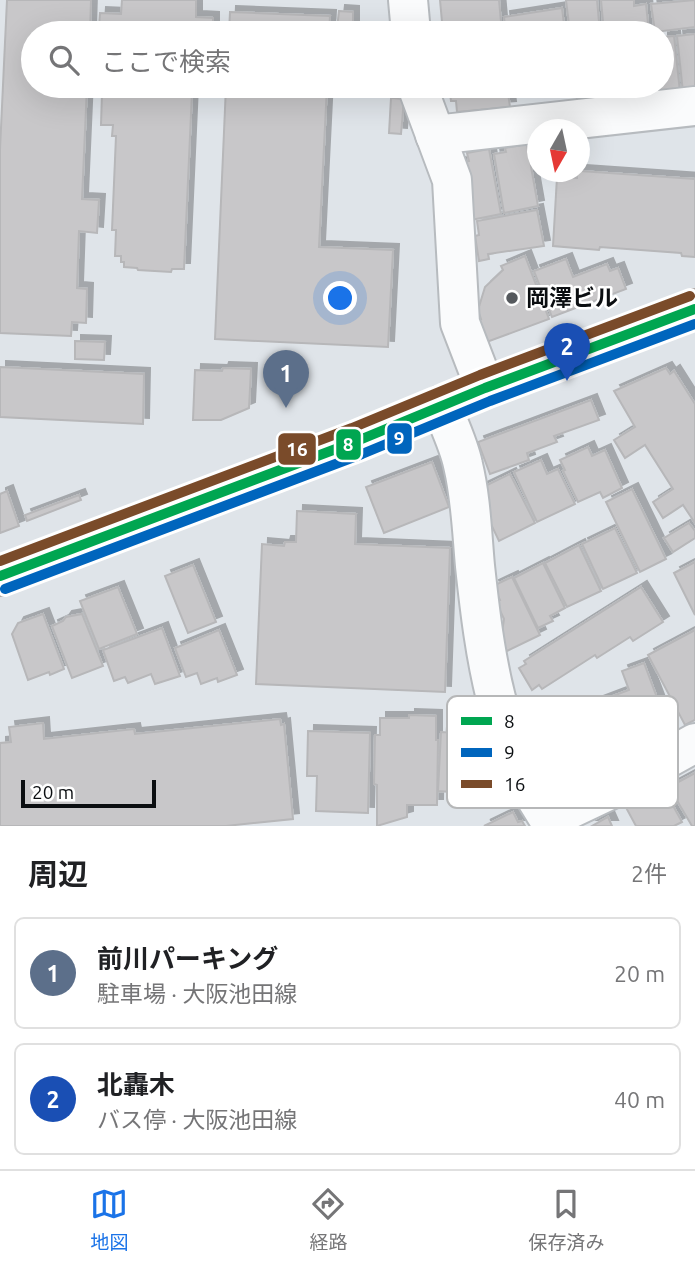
<!DOCTYPE html>
<html lang="ja">
<meta charset="utf-8">
<style>
:root{--surface:#fff;--page:#f2f2f2;--text:#202124;--muted:#757577;--line:#e0e0e0;--accent:#1a73e8}
body{margin:0;font-family:Ubuntu,"Noto Sans JP",sans-serif;background:var(--page);color:var(--text)}
.compass{position:absolute;left:527px;top:119px;width:63px;height:63px;border-radius:50%;background:var(--surface);box-shadow:0 7px 28px #0002;rotate:189deg}
.scale{position:absolute;left:21px;bottom:18px;width:135px;box-sizing:border-box;padding-left:7px;border:4px solid #0b0e11;border-top:0;font-size:19px;line-height:24px;white-space:nowrap;color:#0b0e11;-webkit-text-stroke:5px #fff;paint-order:stroke}
.you{position:absolute;left:341px;top:299px;width:24px;height:24px;margin:-18px;border:5px solid #fff;border-radius:50%;background:#1a73e8;box-shadow:0 0 0 10px #1a73e833}
.badge{display:grid;place-items:center;width:46px;height:46px;border-radius:50%;background:var(--accent);color:#fff;font-size:23px;font-weight:700}
.pin{position:absolute;translate:-50% -58px;filter:drop-shadow(0 2px 4px #0008)}
.pin::after{content:'';position:absolute;top:37px;width:24px;height:21px;background:inherit;clip-path:polygon(0 0,100% 0,50% 100%)}
.list{margin:0;padding:0;list-style:none}
h2{display:flex;justify-content:space-between;align-items:center;height:91px;margin:0;padding:0 28px;font-size:30px}
h2 small{font-size:23px;font-weight:400;color:var(--muted)}
.list li{display:grid;grid-template-columns:46px 1fr auto;gap:21px;align-items:center;box-sizing:border-box;height:112px;margin:0 14px 14px;padding:0 14px;border:2px solid var(--line);border-radius:10px}
.list b{display:block;font-size:26px;white-space:nowrap}
.list p{margin:0;font-size:23px;white-space:nowrap;color:var(--muted)}
.list em{font-size:23px;font-style:normal;color:var(--muted)}
.icon{flex:none;width:38px;height:38px;fill:none;stroke:currentColor;stroke-width:2;stroke-linecap:round;stroke-linejoin:round}
.map{position:relative;flex:none;width:695px;height:826px;overflow:hidden}
.search{position:absolute;background:var(--surface);box-shadow:0 7px 28px #0002;left:21px;right:21px;top:21px;height:77px;display:flex;align-items:center;gap:18px;box-sizing:border-box;padding:0 24px;border-radius:38px;color:var(--muted);font-size:26px}
.sheet{height:343px;background:var(--surface)}
nav{display:flex;justify-content:space-around;align-items:center;box-sizing:border-box;height:98px;border-top:2px solid var(--line);background:var(--surface);font-size:19px;color:var(--muted)}
nav a{display:grid;justify-items:center;gap:4px}
nav .on{color:var(--accent)}
.map>svg:first-child{display:block}
.building{fill:#c8c7c9;stroke:#b7b7b9;stroke-width:2;filter:url(#shadow)}
.lines{fill:none;stroke-linecap:round;stroke-linejoin:round}
.street-casing{stroke:#b7bbbf;stroke-width:42}
.primary-casing{stroke:#b0aaa7;stroke-width:42}
.street{stroke:#fafbfc;stroke-width:38}
.primary{stroke:#f0ecea;stroke-width:38}
.bus-1-casing{stroke:#fff;stroke-width:16}
.bus-2-casing{stroke:#fff;stroke-width:16}
.bus-3-casing{stroke:#fff;stroke-width:16}
.bus-1{stroke:#00a651;stroke-width:10}
.bus-2{stroke:#0065bd;stroke-width:10}
.bus-3{stroke:#7a4b2a;stroke-width:10}
.poi-dot{fill:#55595d;stroke:#fff;stroke-width:2.5}
.labels{text-anchor:middle;stroke-width:5;stroke-linejoin:round;paint-order:stroke}
.poi-label{font-size:23px;font-weight:bold;fill:#0b0e11;stroke:#fff;text-anchor:start}
.key{fill:#fff;stroke:#b6b7b8;stroke-width:2}
.key-label{font-size:19px;fill:#0b0e11}
.line-badge{stroke:#fff;stroke-width:2.5}
.badge-label{font-size:19px;text-anchor:middle;font-weight:bold;fill:#fff}
</style>
<div class="map">
<svg width="695" height="826" viewBox="0 0 695 826">
<defs>
<filter id="shadow"><feDropShadow dx="6" dy="-6" stdDeviation="0" flood-color="#0004"/></filter>
</defs>
<rect width="100%" height="100%" fill="#dfe4e9"/>
<!-- building -->
<g class="building">
<polygon points="7,0 91,0 90,33 33,33 33,86 87,86 82,199 99,200 97,233 79,231 77,288 87,289 86,323 72,322 71,336 0,333 0,149"/>
<polygon points="122,0 196,0 196,17 213,18 213,33 121,33 121,28 99,27 100,13 121,14"/>
<polygon points="440,0 499,0 502,33 443,33"/>
<polygon points="566,0 597,0 600,33 570,33"/>
<polygon points="601,0 634,0 634,6 646,4 649,33 604,33"/>
<polygon points="695,0 695,27 655,32 651,4"/>
<polygon points="562,8 565,33 506,33 504,17"/>
<polygon points="339,11 353,12 353,29 337,28"/>
<polygon points="230,12 330,16 329,33 229,33"/>
<polygon points="695,34 695,91 683,92 677,36"/>
<polygon points="674,36 680,92 646,95 645,86 662,86 662,37"/>
<polygon points="118,86 210,86 210,93 192,92 184,269 172,269 171,272 138,270 137,268 124,267 124,262 121,262 121,256 115,256 116,230 112,230 116,136 112,136 113,125 101,125 102,93 118,94"/>
<polygon points="226,86 327,86 319,247 393,250 388,347 215,339"/>
<polygon points="449,86 507,86 510,107 457,112 456,101 451,101"/>
<polygon points="548,86 570,86 571,96 549,97"/>
<polygon points="576,86 607,86 609,102 577,101"/>
<polygon points="610,86 642,86 643,94 611,101"/>
<polygon points="391,98 404,99 401,134 389,133"/>
<polygon points="527,144 538,206 504,213 494,154 506,152 505,148"/>
<polygon points="489,149 501,214 471,220 460,163 469,161 467,153"/>
<polygon points="580,171 695,179 695,257 682,256 681,253 600,247 599,250 553,246 557,177 577,178 577,172"/>
<polygon points="537,210 544,246 488,254 489,259 479,261 475,236 479,235 477,221"/>
<polygon points="525,256 549,319 484,343 475,321 481,319 478,310 485,287 503,270 501,266"/>
<polygon points="566,259 573,277 607,264 610,271 618,268 626,289 552,317 534,271"/>
<polygon points="75,341 105,342 104,360 75,359"/>
<polygon points="0,367 144,374 143,424 0,417"/>
<polygon points="223,368 251,369 249,408 221,420 193,420 195,370 222,371"/>
<polygon points="666,368 670,374 674,371 695,404 695,523 683,505 663,518 653,502 673,489 645,445 625,458 614,440 635,427 614,391"/>
<polygon points="591,400 599,420 554,436 557,442 527,453 529,460 490,474 478,442"/>
<polygon points="588,447 592,456 605,450 622,488 603,498 600,492 578,502 563,471 565,470 560,460"/>
<polygon points="541,460 547,474 558,469 575,504 537,522 514,472"/>
<polygon points="432,462 449,507 384,533 366,487"/>
<polygon points="510,474 535,523 499,541 489,520 491,519 479,489"/>
<polygon points="632,489 666,559 640,572 606,502"/>
<polygon points="7,491 19,526 0,533 0,494"/>
<polygon points="79,495 81,500 27,521 25,515"/>
<polygon points="297,511 356,514 355,544 450,548 445,692 256,684 262,544 284,546 285,542 296,542"/>
<polygon points="689,523 695,531 695,538 673,552 664,538"/>
<polygon points="615,528 637,573 603,589 582,544"/>
<polygon points="579,545 601,591 567,607 545,563"/>
<polygon points="695,562 695,615 674,573"/>
<polygon points="543,563 565,608 550,616 553,621 538,628 514,578"/>
<polygon points="193,565 216,622 188,633 165,576"/>
<polygon points="512,577 540,635 507,651 501,640 504,619 496,602 500,600 493,586"/>
<polygon points="118,587 137,634 99,649 80,601"/>
<polygon points="641,587 663,622 633,641 630,637 597,658 595,655 542,689 539,685 532,690 519,668 526,664 524,661"/>
<polygon points="43,614 64,669 50,675 49,672 28,680 12,634 18,623"/>
<polygon points="82,614 103,666 72,678 52,626 63,621 66,617"/>
<polygon points="162,628 180,676 155,684 151,674 128,683 125,677 114,681 103,650"/>
<polygon points="219,630 237,675 218,682 217,678 201,684 197,673 186,677 175,648"/>
<polygon points="695,630 695,720 685,725 648,655"/>
<polygon points="644,663 671,735 621,754 617,742 605,747 589,705 629,690 622,671"/>
<polygon points="409,715 436,716 436,740 438,740 437,805 407,805 407,817 377,826 377,785 374,784 375,735 380,735 380,718 409,718"/>
<polygon points="280,719 281,725 284,724 293,819 226,826 0,826 0,743 11,742 9,727 43,723 44,739 134,729 135,734"/>
<polygon points="458,726 485,728 485,738 497,739 502,761 500,781 488,787 465,786 465,793 438,791 441,732 457,733"/>
<polygon points="308,731 370,733 368,813 316,811 317,776 307,776"/>
<polygon points="695,773 695,826 692,826 669,787"/>
<polygon points="660,782 682,822 674,826 636,826 623,802"/>
<polygon points="513,812 518,822 522,821 525,826 484,826"/>
<polygon points="608,817 612,826 592,826"/>
</g>
<g class="lines">
<defs>
<g id="street">
<polyline points="408,0 411,33"/>
<polyline points="417,86 452,180 460,323 485,388"/>
<polyline points="435,135 695,106"/>
<path d="M441 405C449 425 459 445 463 465 471 498 472 533 475 566 485 658 496 741 549 819L616 787 695 743"/>
</g>
<polyline id="primary" points="0,576 357,441 485,388 695,309"/>
</defs>
<!-- street casing -->
<use href="#street" class="street-casing"/>
<!-- primary casing -->
<use href="#primary" class="primary-casing"/>
<!-- street -->
<use href="#street" class="street"/>
<!-- primary -->
<use href="#primary" class="primary"/>
<defs>
<polyline id="bus-1" points="0,576 357,441 485,388 695,309"/>
<polyline id="bus-2" points="5,589 362,454 490,401 695,324"/>
<polyline id="bus-3" points="0,561 352,428 480,375 690,296"/>
</defs>
<!-- bus-1 casing -->
<use href="#bus-1" class="bus-1-casing"/>
<!-- bus-2 casing -->
<use href="#bus-2" class="bus-2-casing"/>
<!-- bus-3 casing -->
<use href="#bus-3" class="bus-3-casing"/>
<!-- bus-1 -->
<use href="#bus-1" class="bus-1"/>
<!-- bus-2 -->
<use href="#bus-2" class="bus-2"/>
<!-- bus-3 -->
<use href="#bus-3" class="bus-3"/>
</g>
<!-- markers -->
<circle class="poi-dot" cx="512" cy="298" r="7"/>
<g class="labels">
<!-- poi labels -->
<g class="poi-label">
<text x="526" y="306">岡澤ビル</text>
</g>
</g>
<!-- legend -->
<rect x="447" y="696" width="231" height="112" rx="10" class="key"/>
<rect x="461" y="717" width="31" height="8" fill="#00a651"/>
<rect x="461" y="748" width="31" height="9" fill="#0065bd"/>
<rect x="461" y="780" width="31" height="8" fill="#7a4b2a"/>
<g class="key-label">
<text x="504" y="728">8</text>
<text x="504" y="759">9</text>
<text x="504" y="791">16</text>
</g>
<g class="line-badge">
<rect x="386" y="422" width="27" height="33" rx="7" fill="#0065bd"/>
<rect x="335" y="428" width="27" height="33" rx="7" fill="#00a651"/>
<rect x="277" y="432" width="40" height="34" rx="7" fill="#7a4b2a"/>
</g>
<g class="badge-label">
<text x="399" y="445">9</text>
<text x="348" y="451">8</text>
<text x="297" y="456">16</text>
</g>
</svg>
<svg class="compass" viewBox="-18 -18 36 36"><path d="M0-13l5 13h-10z" fill="#e53935"/><path d="M0 13l5-13h-10z" fill="#757577"/></svg>
<div class="scale">20 m</div>
<div class="you"></div>
<div class="pin badge" style="left:286px;top:408px;background:#5c6f8a">1</div>
<div class="pin badge" style="left:567px;top:381px;background:#1a4fb4">2</div>
<div class="search"><svg class="icon" aria-label="search" viewBox="0 0 24 24"><circle cx="10" cy="10" r="6"/><path d="M15 15l6 6"/></svg>ここで検索</div>
</div>
<section class="sheet">
<h2>周辺<small>2件</small></h2>
<ul class="list">
<li><span class="badge" style="background:#5c6f8a">1</span><div><b>前川パーキング</b><p>駐車場 · 大阪池田線</p></div><em>20 m</em></li>
<li><span class="badge" style="background:#1a4fb4">2</span><div><b>北轟木</b><p>バス停 · 大阪池田線</p></div><em>40 m</em></li>
</ul>
</section>
<nav>
<a class="on"><svg class="icon" aria-label="map" viewBox="0 0 24 24"><path d="M3 6l6-2 6 2 6-2v14l-6 2-6-2-6 2zM9 4v14M15 6v14"/></svg>地図</a>
<a><svg class="icon" aria-label="directions" viewBox="0 0 24 24"><path d="M12 3l9 9-9 9-9-9zM9 14v-3h6M13 9l2 2-2 2"/></svg>経路</a>
<a><svg class="icon" aria-label="saved" viewBox="0 0 24 24"><path d="M7 4h10v16l-5-4-5 4z"/></svg>保存済み</a>
</nav>
